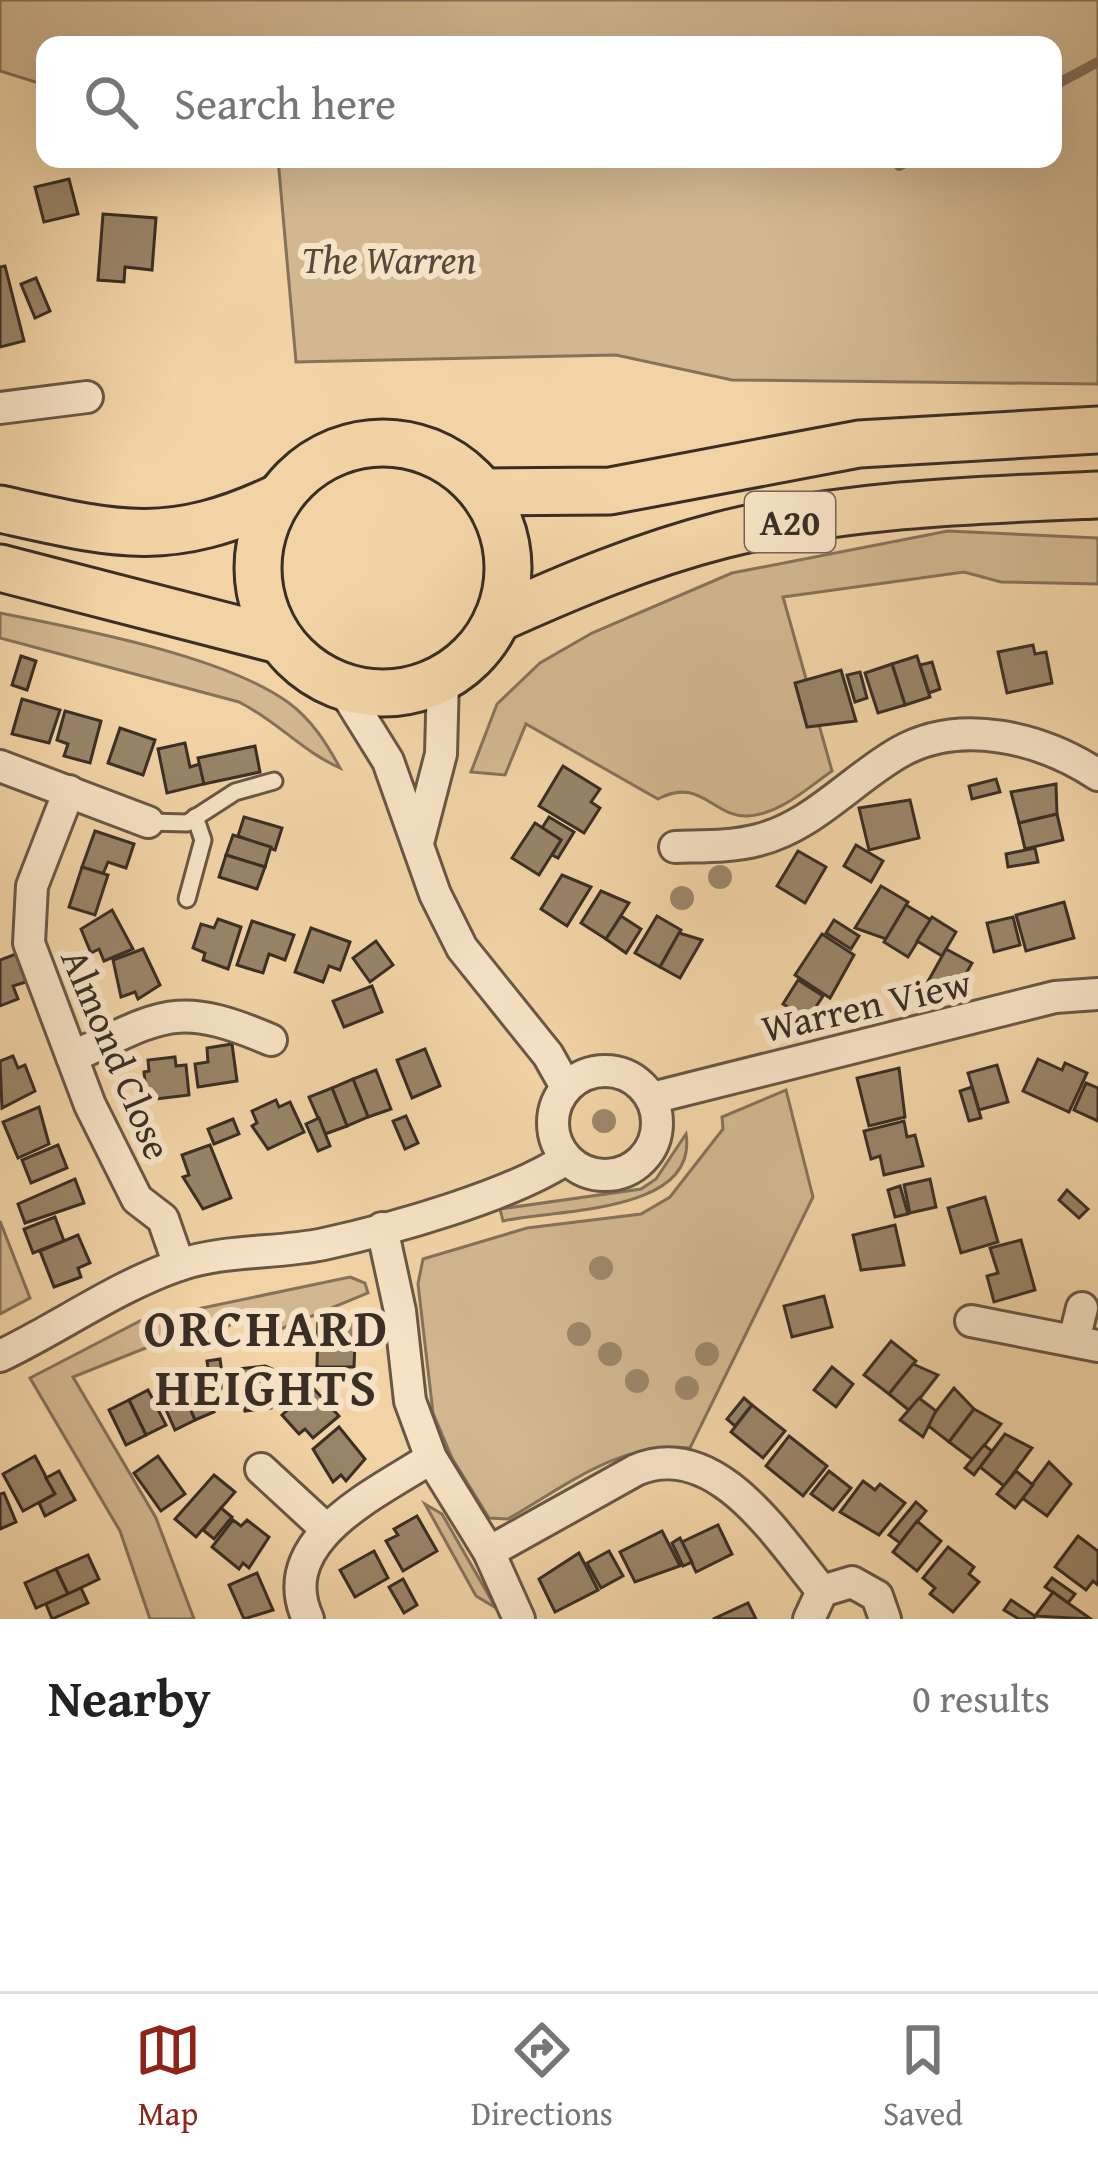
<!DOCTYPE html>
<style>
:root{--surface:#fff;--page:#f6f6f6;--text:#222;--muted:#767676;--line:#e0e0e0;--accent:#8f2418}
body{margin:0;font-family:"Gentium Book Plus",serif;background:var(--page);color:var(--text)}
.list{margin:0;padding:0;list-style:none}
h2{display:flex;justify-content:space-between;align-items:center;height:156px;margin:0;padding:0 48px;font-size:51px}
h2 small{font-size:39px;font-weight:400;color:var(--muted)}
.icon{flex:none;width:66px;height:66px;fill:none;stroke:currentColor;stroke-width:2;stroke-linecap:round;stroke-linejoin:round}
.map{position:relative;flex:none;width:1098px;height:1619px;overflow:hidden}
.search{position:absolute;background:var(--surface);box-shadow:0 12px 48px #0002;left:36px;right:36px;top:36px;height:132px;display:flex;align-items:center;gap:30px;box-sizing:border-box;padding:0 42px;border-radius:24px;color:var(--muted);font-size:45px}
.sheet{height:372px;background:var(--surface)}
nav{display:flex;justify-content:space-around;align-items:center;box-sizing:border-box;height:168px;border-top:3px solid var(--line);background:var(--surface);font-size:33px;color:var(--muted)}
nav a{display:grid;justify-items:center;gap:6px}
nav .on{color:var(--accent)}
.map>svg:first-child{display:block}
.green{fill:#d2b790;stroke:#86725a;stroke-width:3}
.lines{fill:none;stroke-linecap:round;stroke-linejoin:round}
.stream{stroke:#836f58;stroke-width:10}
.building{fill:#998468;stroke:#3a2e25;stroke-width:3}
.lane-casing{stroke:#685745;stroke-width:21}
.street-casing{stroke:#685745;stroke-width:36}
.primary-casing{stroke:#3a2e25;stroke-width:51}
.lane{stroke:#f6e2c5;stroke-width:15}
.street{stroke:#f6e2c5;stroke-width:30}
.primary{stroke:#f1d3a6;stroke-width:45}
.tree{fill:#9d876b}
.labels{text-anchor:middle;stroke-width:12;stroke-linejoin:round;paint-order:stroke}
.shield{fill:#f6e2c5;stroke:#726455;stroke-width:3}
.shield-label{font-size:36px;font-weight:bold;fill:#3a2e25}
.park-label{font-size:39px;font-style:italic;fill:#58493a;stroke:#f6e2c5}
.street-label{font-size:39px;fill:#3a2e25;stroke:#f6e2c5}
.district-label{font-size:51px;font-weight:bold;letter-spacing:3px;fill:#3a2e25;stroke:#f6e2c5}
</style>
<div class="map">
<svg width="1098" height="1619" viewBox="0 0 1098 1619">
<rect width="100%" height="100%" fill="#f1d3a6"/>
<filter id="stains"><feTurbulence type="fractalNoise" baseFrequency=".00167" numOctaves="4"/><feColorMatrix values="0 0 0 0 .2 0 0 0 0 .09 0 0 0 0 .02 0 0 0 .5 -.17"/></filter>
<radialGradient id="worn" r=".72"><stop offset=".6" stop-color="#630" stop-opacity="0"/><stop offset="1" stop-color="#630" stop-opacity=".3"/></radialGradient>
<!-- green -->
<g class="green">
<polygon points="0,0 1098,0 1098,384 732,380 616,355 296,362 278,159 1053,159 1053,45 45,45 45,85 0,71"/>
<path d="M948 531 1098 538V584L1001 582 964 572 783 597 832 771C806 789 780 814 748 816 713 818 701 776 658 799L526 724 505 775 471 772 497 704 540 663 592 633 732 573Z"/>
<path d="M0 613C80 629 225 656 289 703 312 720 327 744 340 768 302 751 277 721 239 702L0 638Z"/>
<path d="M786 1090 813 1197 690 1448C622 1440 564 1487 508 1519L489 1518 452 1458 433 1413 418 1284 423 1259 527 1228 641 1214 670 1197 723 1129 722 1117Z"/>
<path d="M686 1134C699 1215 552 1209 503 1221L500 1209 641 1189 656 1179Z"/>
<polygon points="0,1221 30,1298 0,1314"/>
<polygon points="350,1277 365,1283 368,1293 264,1336 243,1319 180,1348 168,1339 73,1377 156,1518 194,1619 150,1619 120,1531 30,1378 140,1321"/>
<polygon points="425,1504 442,1514 496,1608 476,1596"/>
</g>
<g class="lines">
<!-- stream -->
<g class="stream">
<polyline points="1053,86 1098,62"/>
<polyline points="899,166 912,159"/>
</g>
</g>
<!-- building -->
<g class="building">
<polygon points="69,179 78,214 44,222 35,187"/>
<polygon points="103,214 156,218 152,270 125,267 124,282 98,280"/>
<polygon points="5,266 24,341 0,347 0,267"/>
<polygon points="36,278 50,311 35,318 21,284"/>
<polygon points="1033,645 1035,654 1046,652 1052,683 1007,693 998,652"/>
<polygon points="21,656 36,661 27,690 12,685"/>
<polygon points="917,656 930,697 905,705 892,664"/>
<polygon points="932,662 940,689 929,693 920,665"/>
<polygon points="892,664 905,705 878,713 865,673"/>
<polygon points="841,670 856,721 807,727 795,683"/>
<polygon points="860,672 867,698 855,702 847,675"/>
<polygon points="22,699 60,710 49,743 12,734"/>
<polygon points="65,711 101,721 90,763 64,756 68,744 57,740"/>
<polygon points="120,728 155,740 143,775 108,763"/>
<polygon points="185,743 190,767 200,764 204,784 167,793 158,749"/>
<polygon points="255,746 260,772 204,784 198,758"/>
<polygon points="563,766 600,789 591,802 600,808 584,833 539,806"/>
<polygon points="996,779 1000,792 972,799 969,786"/>
<polygon points="1056,784 1057,814 1019,823 1011,792"/>
<polygon points="910,800 919,838 869,850 859,808"/>
<polygon points="1057,814 1063,840 1025,849 1019,823"/>
<polygon points="244,817 282,828 275,850 238,836"/>
<polygon points="549,817 574,832 558,858 552,855 561,840 542,828"/>
<polygon points="535,823 561,840 539,875 512,858"/>
<polygon points="95,831 134,844 126,868 108,862 103,874 82,867"/>
<polygon points="233,835 271,847 265,867 226,855"/>
<polygon points="856,845 883,861 871,882 844,866"/>
<polygon points="1035,848 1038,862 1008,867 1006,854"/>
<polygon points="798,851 826,867 805,903 777,886"/>
<polygon points="226,855 265,867 257,889 219,877"/>
<polygon points="82,867 108,875 95,915 69,907"/>
<polygon points="562,875 591,887 567,926 541,909"/>
<polygon points="881,886 908,902 886,939 855,928"/>
<polygon points="601,891 629,903 606,939 581,923"/>
<polygon points="1064,902 1074,938 1026,951 1016,915"/>
<polygon points="906,905 931,920 908,957 884,942"/>
<polygon points="112,910 133,949 104,961 99,949 91,953 81,929"/>
<polygon points="621,916 641,929 626,953 606,939"/>
<polygon points="657,916 681,930 660,967 635,953"/>
<polygon points="932,917 956,932 942,956 917,941"/>
<polygon points="1013,917 1020,945 994,952 987,923"/>
<polygon points="218,919 241,927 228,969 203,960 205,953 193,948 201,924 214,928"/>
<polygon points="834,920 859,936 851,949 826,933"/>
<polygon points="252,921 294,935 285,960 269,954 263,973 237,965"/>
<polygon points="311,928 350,942 340,970 329,966 323,982 295,972"/>
<polygon points="679,933 702,940 680,978 660,967"/>
<polygon points="822,934 854,955 830,998 795,975"/>
<polygon points="376,941 393,965 370,982 353,958"/>
<polygon points="143,949 160,985 138,999 135,992 121,997 113,960"/>
<polygon points="946,949 972,963 951,1000 926,985"/>
<polygon points="16,954 26,982 13,986 18,999 0,1006 0,960"/>
<polygon points="798,980 823,996 808,1019 783,1004"/>
<polygon points="372,986 382,1012 344,1027 333,1001"/>
<polygon points="232,1044 237,1081 198,1087 195,1064 208,1062 207,1048"/>
<polygon points="425,1049 440,1086 412,1098 397,1060"/>
<polygon points="13,1056 18,1068 25,1065 35,1091 2,1108 0,1061"/>
<polygon points="175,1057 176,1066 186,1065 189,1095 147,1100 144,1072 149,1071 148,1060"/>
<polygon points="1038,1059 1062,1070 1065,1063 1087,1073 1069,1112 1023,1091"/>
<polygon points="997,1065 1008,1102 979,1110 968,1073"/>
<polygon points="899,1068 905,1117 869,1126 857,1078"/>
<polygon points="376,1070 391,1109 368,1117 353,1079"/>
<polygon points="353,1079 368,1117 347,1126 332,1088"/>
<polygon points="1086,1083 1098,1088 1098,1121 1074,1110"/>
<polygon points="972,1087 981,1118 969,1121 960,1091"/>
<polygon points="332,1088 347,1126 325,1134 309,1097"/>
<polygon points="276,1100 279,1107 290,1102 304,1132 268,1149 252,1126 257,1123 252,1111"/>
<polygon points="39,1107 49,1144 18,1158 3,1122"/>
<polygon points="406,1116 418,1143 405,1149 393,1121"/>
<polygon points="319,1118 330,1146 318,1151 306,1124"/>
<polygon points="233,1119 239,1134 214,1144 208,1129"/>
<polygon points="904,1121 907,1137 915,1135 923,1166 884,1175 880,1156 871,1159 864,1131"/>
<polygon points="58,1145 67,1168 31,1183 22,1160"/>
<polygon points="210,1145 231,1198 203,1209 183,1177 189,1175 182,1155"/>
<polygon points="75,1179 84,1203 25,1223 18,1204"/>
<polygon points="930,1179 936,1207 910,1213 904,1185"/>
<polygon points="900,1186 908,1214 895,1217 888,1190"/>
<polygon points="1067,1190 1088,1209 1079,1218 1059,1200"/>
<polygon points="985,1197 998,1242 961,1253 948,1208"/>
<polygon points="55,1217 64,1241 33,1253 24,1229"/>
<polygon points="895,1225 904,1265 861,1270 853,1235"/>
<polygon points="78,1235 90,1263 78,1268 81,1277 54,1287 40,1251"/>
<polygon points="1021,1240 1035,1290 994,1302 987,1276 998,1273 990,1248"/>
<polygon points="824,1296 832,1327 792,1337 784,1306"/>
<polygon points="318,1315 370,1315 369,1341 355,1341 354,1367 317,1367"/>
<polygon points="891,1341 916,1361 889,1394 864,1375"/>
<polygon points="220,1359 224,1388 211,1389 207,1361"/>
<polygon points="913,1364 938,1375 910,1411 889,1394"/>
<polygon points="265,1366 272,1369 271,1408 245,1411 244,1404 232,1405 228,1370"/>
<polygon points="832,1367 853,1384 836,1407 814,1390"/>
<polygon points="198,1376 214,1412 195,1420 179,1384"/>
<polygon points="179,1384 195,1420 175,1430 159,1394"/>
<polygon points="312,1387 339,1416 313,1438 305,1429 299,1434 282,1415"/>
<polygon points="954,1388 974,1409 949,1442 926,1424"/>
<polygon points="148,1390 166,1425 146,1435 129,1400"/>
<polygon points="744,1398 752,1405 735,1426 727,1419"/>
<polygon points="919,1398 936,1411 923,1437 900,1420"/>
<polygon points="129,1400 146,1435 126,1445 109,1410"/>
<polygon points="752,1405 785,1431 763,1458 731,1432"/>
<polygon points="974,1409 1001,1424 973,1460 949,1442"/>
<polygon points="339,1427 365,1459 346,1481 341,1475 333,1482 313,1449"/>
<polygon points="1005,1434 1032,1448 1004,1486 980,1467"/>
<polygon points="789,1436 827,1466 803,1496 766,1466"/>
<polygon points="984,1445 992,1451 974,1475 965,1468"/>
<polygon points="35,1456 55,1494 23,1511 3,1474"/>
<polygon points="158,1456 185,1494 161,1511 134,1473"/>
<polygon points="1049,1462 1071,1484 1047,1516 1022,1498"/>
<polygon points="59,1471 75,1500 45,1516 39,1503 55,1494 46,1478"/>
<polygon points="829,1471 851,1488 833,1510 811,1494"/>
<polygon points="1016,1471 1033,1485 1015,1508 997,1494"/>
<polygon points="214,1475 235,1492 196,1537 175,1519"/>
<polygon points="863,1481 875,1490 880,1484 905,1503 879,1535 840,1512"/>
<polygon points="4,1493 16,1522 0,1529 0,1494"/>
<polygon points="916,1502 926,1511 900,1543 889,1535"/>
<polygon points="221,1508 232,1517 214,1539 203,1530"/>
<polygon points="417,1516 437,1551 403,1571 386,1541 398,1535 394,1529"/>
<polygon points="233,1520 241,1526 247,1520 269,1537 249,1568 243,1563 239,1569 212,1547"/>
<polygon points="917,1521 941,1541 917,1571 893,1552"/>
<polygon points="718,1525 732,1554 696,1572 682,1542"/>
<polygon points="662,1531 680,1566 635,1582 620,1552"/>
<polygon points="1078,1536 1098,1551 1098,1585 1093,1581 1086,1590 1055,1567"/>
<polygon points="680,1538 692,1562 683,1566 672,1543"/>
<polygon points="948,1547 974,1567 969,1574 979,1582 953,1612 930,1594 935,1588 923,1578"/>
<polygon points="374,1551 388,1578 355,1597 340,1570"/>
<polygon points="609,1551 623,1576 601,1588 587,1563"/>
<polygon points="579,1553 598,1590 555,1612 539,1579"/>
<polygon points="88,1555 99,1579 68,1594 56,1569"/>
<polygon points="56,1569 68,1594 36,1608 25,1583"/>
<polygon points="257,1573 273,1610 244,1619 229,1585"/>
<polygon points="1052,1578 1075,1594 1068,1603 1045,1587"/>
<polygon points="403,1579 417,1605 404,1613 389,1587"/>
<polygon points="81,1588 88,1603 52,1619 46,1604"/>
<polygon points="1053,1592 1068,1603 1091,1619 1035,1616"/>
<polygon points="1011,1600 1035,1616 1034,1619 1019,1619 1004,1610"/>
<polygon points="748,1603 756,1619 713,1619"/>
</g>
<g class="lines">
<defs>
<g id="lane">
<polyline points="148,822 187,823 235,792 274,781"/>
<polyline points="187,899 203,840 195,817"/>
</g>
<g id="street">
<polyline points="0,408 87,397"/>
<polyline points="342,687 388,761 435,894 462,948 548,1055 566,1087"/>
<polyline points="0,766 148,822"/>
<polyline points="69,791 32,886 29,943 90,1105 137,1199 163,1219 179,1265"/>
<polyline points="419,839 441,754 443,678"/>
<path d="M675 847C703 846 731 847 758 840 813 826 850 781 898 753 960 717 1042 738 1098 775"/>
<path d="M72 1057C162 1016 175 999 271 1040"/>
<circle cx="605" cy="1123" r="52"/>
<polyline points="652,1098 1055,997 1098,994"/>
<polyline points="382,1228 400,1311 410,1401 431,1458 489,1552 519,1619"/>
<polyline points="971,1321 1098,1346"/>
<polyline points="1074,1340 1082,1308"/>
<path d="M0 1356C61 1327 115 1287 179 1265 227 1249 276 1254 324 1244 392 1229 510 1196 566 1159"/>
<polyline points="261,1469 326,1529"/>
<path d="M489 1552 636 1470C716 1436 779 1539 822 1591"/>
<path d="M308 1619C271 1539 380 1492 431 1458"/>
<polyline points="809,1619 822,1591 852,1582 877,1596 885,1619"/>
</g>
<g id="primary">
<circle cx="383" cy="568" r="125"/>
<polyline points="487,492 610,491 859,444 1098,430"/>
<path d="M0 509C113 534 167 550 277 498"/>
<polyline points="0,568 279,640"/>
<path d="M497 619C570 586 644 555 722 535 844 504 973 500 1098 495"/>
</g>
</defs>
<!-- lane casing -->
<use href="#lane" class="lane-casing"/>
<!-- street casing -->
<use href="#street" class="street-casing"/>
<!-- primary casing -->
<use href="#primary" class="primary-casing"/>
<!-- lane -->
<use href="#lane" class="lane"/>
<!-- street -->
<use href="#street" class="street"/>
<!-- primary -->
<use href="#primary" class="primary"/>
</g>
<!-- trees -->
<g class="tree">
<circle cx="720" cy="877" r="12"/>
<circle cx="682" cy="898" r="12"/>
<circle cx="604" cy="1121" r="12"/>
<circle cx="601" cy="1268" r="12"/>
<circle cx="579" cy="1334" r="12"/>
<circle cx="610" cy="1354" r="12"/>
<circle cx="707" cy="1354" r="12"/>
<circle cx="637" cy="1381" r="12"/>
<circle cx="687" cy="1388" r="12"/>
</g>
<g class="labels">
<!-- shield labels -->
<rect class="shield" x="745" y="492" width="90" height="60" rx="9"/>
<g class="shield-label">
<text x="790" y="535">A20</text>
</g>
<!-- park labels -->
<g class="park-label">
<text x="389" y="273">The Warren</text>
</g>
<!-- street labels -->
<g class="street-label">
<text transform="translate(866 1005) rotate(-13)" y="14">Warren View</text>
<text transform="translate(117 1054) rotate(67)" y="14">Almond Close</text>
</g>
<!-- district labels -->
<g class="district-label">
<text x="267" y="1346">ORCHARD<tspan x="267" dy="59">HEIGHTS</tspan></text>
</g>
</g>
<rect width="100%" height="100%" filter="url(#stains)"/>
<rect width="100%" height="100%" fill="url(#worn)"/>
</svg>
<div class="search"><svg class="icon" aria-label="search" viewBox="0 0 24 24"><circle cx="10" cy="10" r="6"/><path d="M15 15l6 6"/></svg>Search here</div>
</div>
<section class="sheet">
<h2>Nearby<small>0 results</small></h2>
<ul class="list">
</ul>
</section>
<nav>
<a class="on"><svg class="icon" aria-label="map" viewBox="0 0 24 24"><path d="M3 6l6-2 6 2 6-2v14l-6 2-6-2-6 2zM9 4v14M15 6v14"/></svg>Map</a>
<a><svg class="icon" aria-label="directions" viewBox="0 0 24 24"><path d="M12 3l9 9-9 9-9-9zM9 14v-3h6M13 9l2 2-2 2"/></svg>Directions</a>
<a><svg class="icon" aria-label="saved" viewBox="0 0 24 24"><path d="M7 4h10v16l-5-4-5 4z"/></svg>Saved</a>
</nav>
